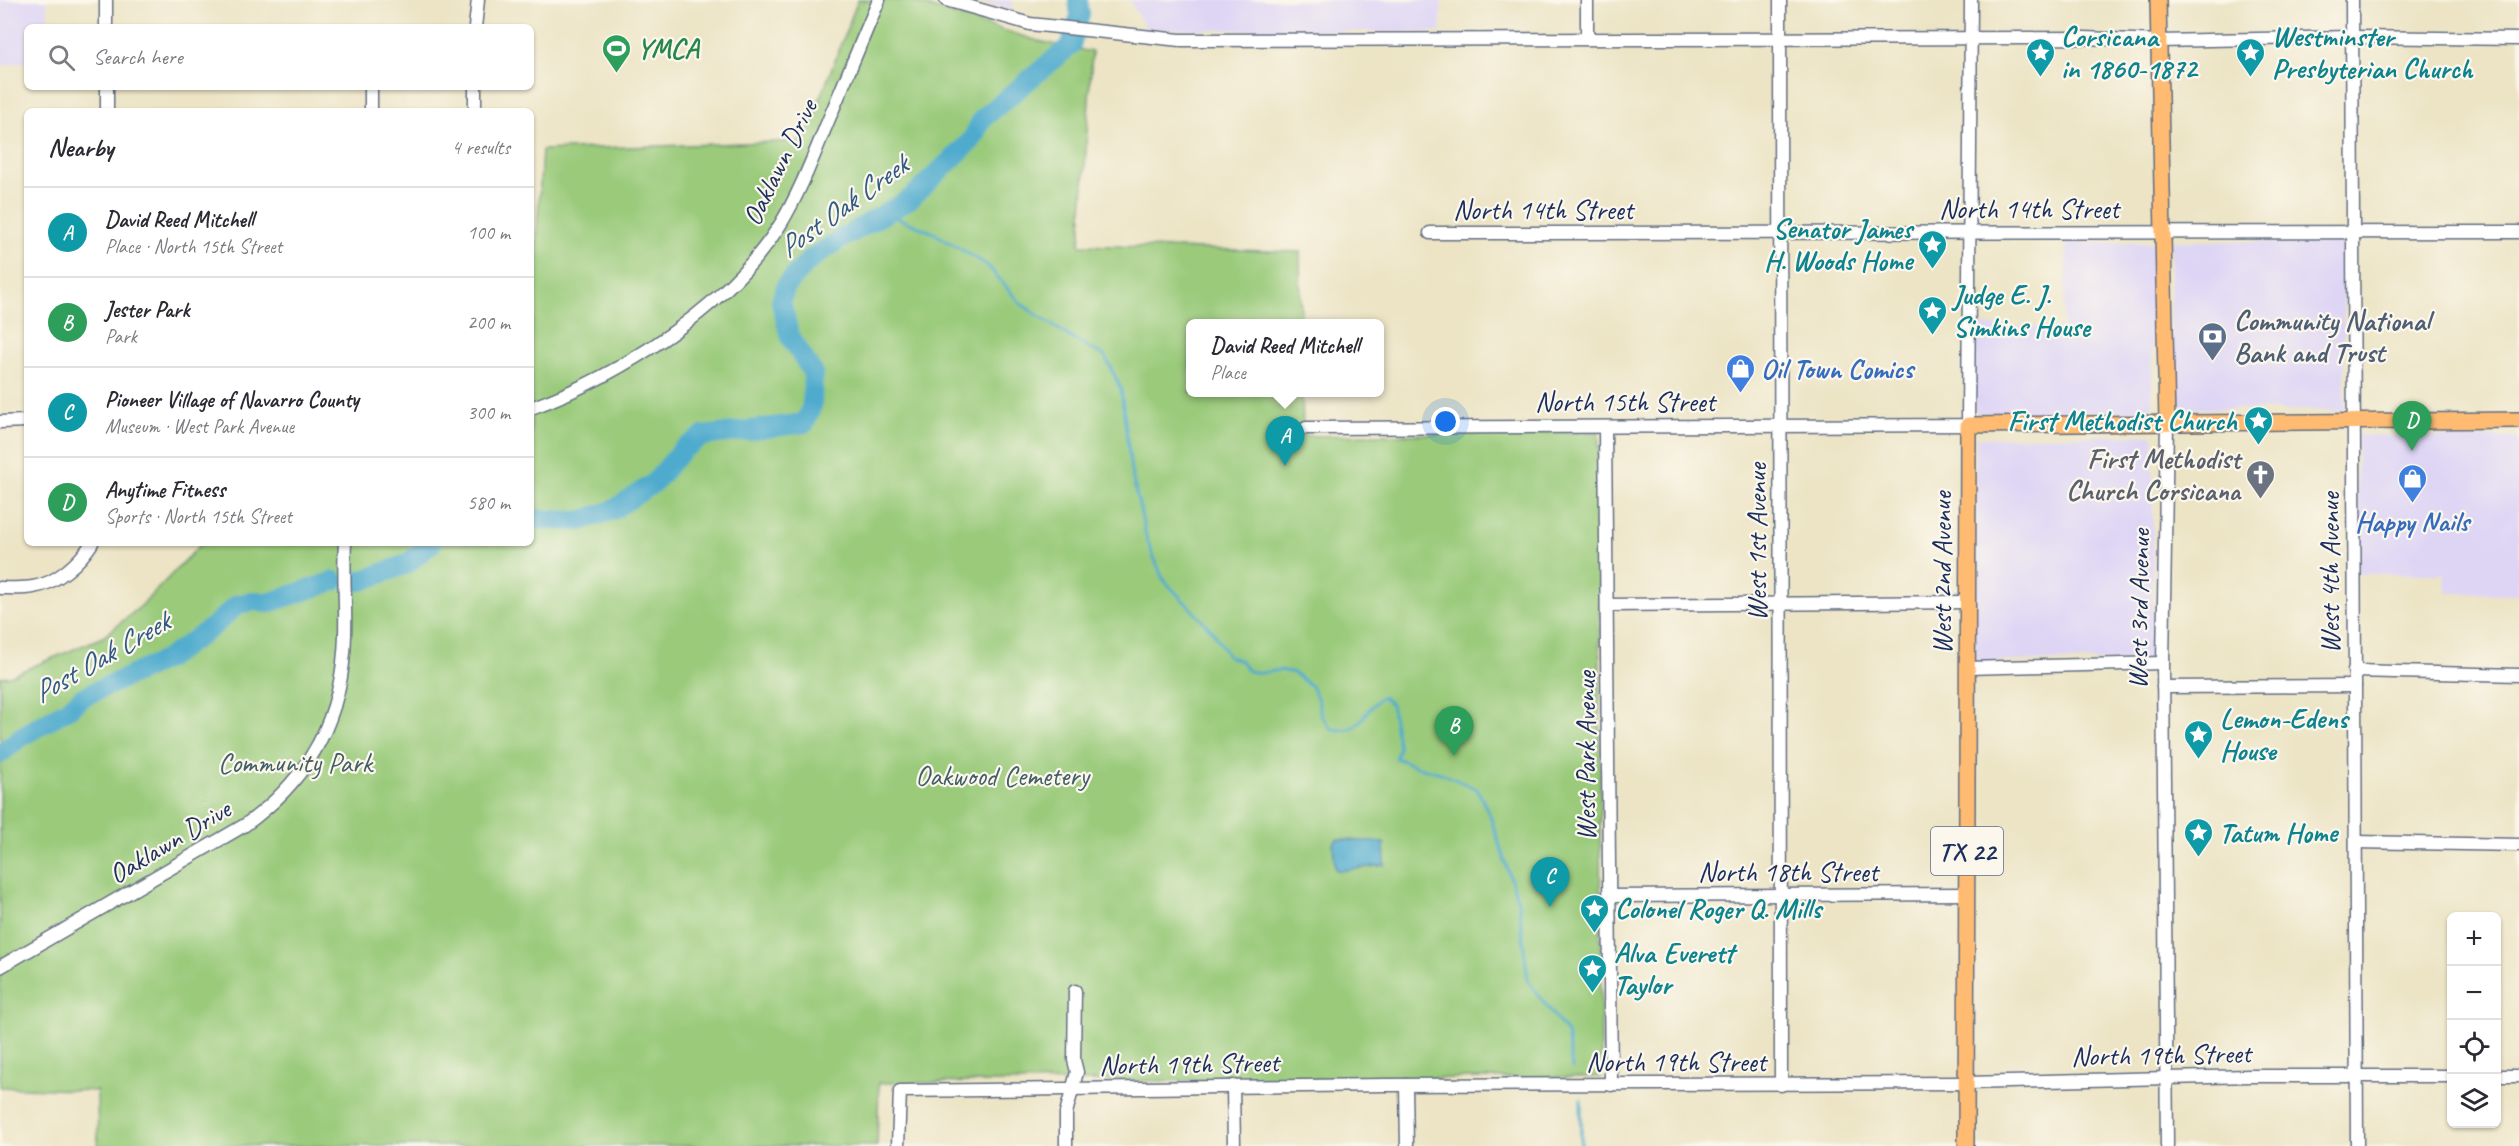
<!DOCTYPE html>
<meta charset="utf-8">
<style>
:root{--surface:#fff;--page:#f7f7f7;--text:#2b2b33;--muted:#7c7c81;--line:#e1e1e2;--accent:#db2777}
body{margin:0;font-family:Caveat,sans-serif;background:var(--page);color:var(--text)}
.controls{position:absolute;right:18px;bottom:18px;display:grid;overflow:hidden;border-radius:9px;box-shadow:0 2px 4px #0004}
.controls button{width:54px;height:54px;display:grid;place-items:center;padding:0;border:0;border-bottom:2px solid var(--line);background:var(--surface);color:var(--text);font:30px sans-serif}
.you{position:absolute;left:1446px;top:422px;width:21px;height:21px;margin:-15px;border:4px solid #fff;border-radius:50%;background:#1a73e8;box-shadow:0 0 0 9px #1a73e833}
.badge{display:grid;place-items:center;width:39px;height:39px;border-radius:50%;background:var(--accent);color:#fff;font-size:20px;font-weight:700}
.pin{position:absolute;translate:-50% -50px;filter:drop-shadow(0 2px 3px #0008)}
.pin::after{content:'';position:absolute;top:32px;width:21px;height:18px;background:inherit;clip-path:polygon(0 0,100% 0,50% 100%)}
.popup{position:absolute;left:1186px;top:319px;width:198px;height:78px;box-sizing:border-box;display:grid;place-content:center;border-radius:9px;background:var(--surface);filter:drop-shadow(0 2px 4px #0005);font-size:20px;white-space:nowrap;color:var(--muted)}
.popup b{font-size:22px;color:var(--text)}
.popup::after{content:'';position:absolute;left:50%;top:100%;margin-left:-12px;border:12px solid transparent;border-top-color:var(--surface)}
.list{margin:0;padding:0;list-style:none}
h2{display:flex;justify-content:space-between;align-items:center;height:78px;margin:0;padding:0 24px;font-size:26px}
h2 small{font-size:20px;font-weight:400;color:var(--muted)}
.list li{display:grid;grid-template-columns:39px 1fr auto;gap:18px;align-items:center;box-sizing:border-box;height:90px;padding:0 24px;border-top:2px solid var(--line)}
.list b{display:block;font-size:22px;white-space:nowrap}
.list p{margin:0;font-size:20px;white-space:nowrap;color:var(--muted)}
.list em{font-size:20px;font-style:normal;color:var(--muted)}
.icon{flex:none;width:33px;height:33px;fill:none;stroke:currentColor;stroke-width:2;stroke-linecap:round;stroke-linejoin:round}
.map{position:relative;flex:none;width:2519px;height:1146px;overflow:hidden}
.search{position:absolute;background:var(--surface);box-shadow:0 2px 4px #0004;left:24px;top:24px;width:510px;height:66px;display:flex;align-items:center;gap:15px;box-sizing:border-box;padding:0 21px;border-radius:9px;color:var(--muted);font-size:22px}
.panel{position:absolute;background:var(--surface);box-shadow:0 2px 4px #0004;left:24px;top:108px;width:510px;height:438px;border-radius:9px}
.map>svg:first-child{display:block}
.built{fill:#ded5f5}
.green{fill:#9aca7a;stroke:#5a7c6c;stroke-width:1.5}
.water{fill:#50abce;stroke:#366d96;stroke-width:1.5}
.lines{fill:none;stroke-linecap:round;stroke-linejoin:round}
.stream{stroke:#50abce;stroke-width:3}
.river{stroke:#50abce;stroke-width:20}
.minor-casing{stroke:#646e82;stroke-width:15}
.major-casing{stroke:#646e82;stroke-width:18}
.minor{stroke:#fff;stroke-width:12}
.major{stroke:#ffbb71;stroke-width:15}
.labels{text-anchor:middle;stroke-width:4.5;stroke-linejoin:round;paint-order:stroke}
.shield{fill:#fbf7ec;stroke:#5e6b89;stroke-width:1.5}
.shield-label{font-size:27px;font-weight:bold;fill:#1b2f5e}
.culture-label{font-size:28px;font-weight:bold;fill:#0d838f;stroke:#fbf7ec;text-anchor:start}
.leisure-label{font-size:28px;font-weight:bold;fill:#27864d;stroke:#fbf7ec;text-anchor:start}
.street-label{font-size:28px;fill:#1b2f5e;stroke:#fbf7ec}
.service-label{font-size:28px;font-weight:bold;fill:#4e5e75;stroke:#fbf7ec;text-anchor:start}
.shop-label{font-size:28px;font-weight:bold;fill:#366cbe;stroke:#fbf7ec;text-anchor:start}
.worship-label{font-size:28px;font-weight:bold;fill:#5b616d;stroke:#fbf7ec;text-anchor:end}
.park-label{font-size:28px;fill:#415e66;stroke:#fbf7ec}
.water-label{font-size:30px;font-style:italic;fill:#2e5a85;stroke:#fbf7ec}
</style>
<div class="map">
<svg width="2519" height="1146" viewBox="0 0 2519 1146">
<rect width="100%" height="100%" fill="#fbf7ec"/>
<filter id="ink" filterUnits="userSpaceOnUse"><feTurbulence type="fractalNoise" baseFrequency=".0167" numOctaves="2"/><feDisplacementMap in="SourceGraphic" scale="12" xChannelSelector="R" yChannelSelector="G"/><feConvolveMatrix kernelMatrix="1 2 1 2 8 2 1 2 1" color-interpolation-filters="sRGB"/></filter>
<filter id="wash" filterUnits="userSpaceOnUse"><feTurbulence type="fractalNoise" baseFrequency=".008" numOctaves="4" result="noise"/><feDisplacementMap in="SourceGraphic" scale="24" xChannelSelector="R" yChannelSelector="G"/><feGaussianBlur stdDeviation="1.35" result="paint"/><feColorMatrix in="noise" values="0 0 0 0 0 0 0 0 0 0 0 0 0 0 0 0 0 1.4 0 .05"/><feComposite in="paint" operator="in"/></filter>
<g filter="url(#wash)">
<rect width="100%" height="100%" fill="#ece4c5"/>
<!-- built -->
<g class="built">
<polygon points="0,0 47,0 48,27 27,27 27,62 0,66"/>
<polygon points="977,0 1011,0 1013,10"/>
<polygon points="1129,0 1442,0 1440,32 1146,29"/>
<polygon points="2171,241 2343,242 2345,411 2170,408"/>
<polygon points="2067,243 2153,243 2152,411 1975,413 1973,325 2063,328"/>
<polygon points="2153,435 2153,661 1976,661 1976,438"/>
<polygon points="2357,435 2519,438 2519,594 2446,593 2445,574 2357,574"/>
</g>
<!-- green -->
<polygon class="green" points="858,0 907,0 1038,41 1092,52 1080,245 1300,252 1301,323 1190,324 1190,392 1302,393 1303,436 1599,432 1601,1077 879,1083 877,1146 98,1146 97,1091 0,1087 0,677 10,676 103,637 141,606 202,543 531,543 531,341 542,150 804,141"/>
<!-- water -->
<polygon class="water" points="1337,839 1384,843 1385,865 1339,871 1335,869 1333,844"/>
<g class="lines">
<!-- stream -->
<g class="stream">
<path d="M884 213 932 232 987 265 1021 304 1073 339 1105 356 1121 389 1131 471 1147 540 1163 579 1214 633 1228 656 1241 661 1248 671 1261 673 1281 670 1294 673 1311 686 1318 699 1321 715 1331 729C1361 734 1360 716 1379 699L1383 697 1391 704 1399 748 1396 758 1418 767 1441 773 1477 789 1491 818 1519 905 1528 981 1567 1033 1572 1068"/>
<polyline points="1581,1100 1581,1146"/>
</g>
<!-- river -->
<g class="river">
<polyline points="531,519 580,521 613,510 654,483 682,450 703,436 805,423 812,405 813,373 790,337 781,302 786,285 811,259 839,240 910,199 972,140 982,119 1071,45 1080,15 1078,0"/>
<polyline points="354,581 361,581 407,564 432,543"/>
<polyline points="0,754 21,737 70,708 83,697 167,659 211,628 238,604 255,601 268,603 334,581"/>
</g>
</g>
</g>
<g filter="url(#ink)">
<g class="lines">
<defs>
<g id="minor">
<polyline points="106,0 106,27"/>
<polyline points="946,0 1030,24 1180,40 2084,38 2159,41 2352,37 2519,39"/>
<polyline points="1780,0 1781,1085"/>
<polyline points="2352,0 2357,1146"/>
<polyline points="475,27 478,0"/>
<polyline points="1587,38 1587,0"/>
<polyline points="107,87 107,111"/>
<polyline points="371,87 371,111"/>
<polyline points="475,111 475,87"/>
<polyline points="1430,233 2519,232"/>
<path d="M531 408C621 375 728 307 780 225 799 194 812 160 826 126 844 84 861 42 879 0"/>
<polyline points="0,422 27,421"/>
<polyline points="2167,423 2163,663 2167,1146"/>
<polyline points="1605,427 1611,1085"/>
<polyline points="1306,428 1968,425 1971,0"/>
<path d="M0 588C11 588 22 589 33 587 56 584 80 562 92 543"/>
<polyline points="1608,605 1967,602"/>
<polyline points="1967,668 2163,663"/>
<polyline points="2354,671 2519,675"/>
<polyline points="2163,687 2355,686"/>
<polyline points="2356,842 2519,845"/>
<polyline points="1610,896 1967,894"/>
<path d="M0 967 245 825C311 778 343 716 345 635 346 604 343 574 345 543"/>
<polyline points="2496,1076 2519,1076"/>
<polyline points="1406,1085 1407,1146"/>
<polyline points="1233,1086 1234,1146"/>
<polyline points="898,1146 900,1091 1385,1085 1966,1083 2250,1076 2452,1076"/>
<polyline points="1066,1146 1066,1113 1077,1072 1074,1060 1075,991"/>
</g>
<g id="major">
<polyline points="2158,0 2167,423"/>
<polyline points="1966,1146 1968,425 2519,420"/>
</g>
</defs>
<!-- minor casing -->
<use href="#minor" class="minor-casing"/>
<!-- major casing -->
<use href="#major" class="major-casing"/>
<!-- minor -->
<use href="#minor" class="minor"/>
<!-- major -->
<use href="#major" class="major"/>
</g>
</g>
<!-- icons -->
<defs>
<symbol id="stadium-pin" viewBox="-11 -11 22 30"><path d="M0 17L-7.5 6A9.5 9.5 0 1 1 7.5 6Z" fill="#2e9e5b" stroke="#fbf7ec"/><path d="M0-5a6.5 5 0 1 0 0 10a6.5 5 0 1 0 0-10ZM-3.5-1.8h7v3.6h-7Z" fill="#fff"/></symbol>
<symbol id="sight-pin" viewBox="-11 -11 22 30"><path d="M0 17L-7.5 6A9.5 9.5 0 1 1 7.5 6Z" fill="#0f9aa8" stroke="#fbf7ec"/><path d="M0-6L1.8-2.2L6-1.7L2.9 1.2L3.7 5.4L0 3.3L-3.7 5.4L-2.9 1.2L-6-1.7L-1.8-2.2Z" fill="#fff"/></symbol>
<symbol id="bank-pin" viewBox="-11 -11 22 30"><path d="M0 17L-7.5 6A9.5 9.5 0 1 1 7.5 6Z" fill="#5c6f8a" stroke="#fbf7ec"/><path d="M-6-4H6V4H-6ZM0-2.3a2.3 2.3 0 1 0 0 4.6a2.3 2.3 0 1 0 0-4.6Z" fill="#fff"/></symbol>
<symbol id="shop-pin" viewBox="-11 -11 22 30"><path d="M0 17L-7.5 6A9.5 9.5 0 1 1 7.5 6Z" fill="#3f7fe0" stroke="#fbf7ec"/><path d="M-5-2.5h2.3a2.7 3.5 0 0 1 5.4 0H5L5.5 6h-11ZM-1.5-2.5h3a1.5 2.3 0 0 0-3 0Z" fill="#fff"/></symbol>
<symbol id="church-pin" viewBox="-11 -11 22 30"><path d="M0 17L-7.5 6A9.5 9.5 0 1 1 7.5 6Z" fill="#6b7280" stroke="#fbf7ec"/><path d="M-1.2-6h2.4v3.5h3.3v2.4h-3.3V6h-2.4V-.1h-3.3v-2.4h3.3Z" fill="#fff"/></symbol>
</defs>
<g fill-rule="evenodd">
<use href="#stadium-pin" x="600" y="32" width="33" height="45"/>
<use href="#sight-pin" x="2024" y="36" width="33" height="45"/>
<use href="#sight-pin" x="2234" y="36" width="33" height="45"/>
<use href="#sight-pin" x="1916" y="228" width="33" height="45"/>
<use href="#sight-pin" x="1916" y="294" width="33" height="45"/>
<use href="#bank-pin" x="2196" y="320" width="33" height="45"/>
<use href="#shop-pin" x="1724" y="352" width="33" height="45"/>
<use href="#sight-pin" x="2242" y="404" width="33" height="45"/>
<use href="#church-pin" x="2244" y="458" width="33" height="45"/>
<use href="#shop-pin" x="2396" y="462" width="33" height="45"/>
<use href="#sight-pin" x="2182" y="718" width="33" height="45"/>
<use href="#sight-pin" x="2182" y="816" width="33" height="45"/>
<use href="#sight-pin" x="1578" y="892" width="33" height="45"/>
<use href="#sight-pin" x="1576" y="952" width="33" height="45"/>
</g>
<g class="labels">
<!-- shield labels -->
<rect class="shield" x="1931" y="827" width="72" height="48" rx="4.5"/>
<g class="shield-label">
<text x="1967" y="860">TX 22</text>
</g>
<!-- culture labels -->
<g class="culture-label">
<text x="2061" y="46">Corsicana<tspan x="2061" dy="32">in 1860-1872</tspan></text>
<text x="2272" y="46">Westminster<tspan x="2272" dy="32">Presbyterian Church</tspan></text>
<text x="1912" y="238" text-anchor="end">Senator James<tspan x="1912" dy="32">H. Woods Home</tspan></text>
<text x="1953" y="304">Judge E. J.<tspan x="1953" dy="32">Simkins House</tspan></text>
<text x="2237" y="430" text-anchor="end">First Methodist Church</text>
<text x="2220" y="728">Lemon-Edens<tspan x="2220" dy="32">House</tspan></text>
<text x="2219" y="842">Tatum Home</text>
<text x="1615" y="918">Colonel Roger Q. Mills</text>
<text x="1614" y="962">Alva Everett<tspan x="1614" dy="32">Taylor</tspan></text>
</g>
<!-- leisure labels -->
<g class="leisure-label">
<text x="637" y="58">YMCA</text>
</g>
<!-- street labels -->
<g class="street-label">
<text transform="translate(779 162) rotate(-64)" y="10">Oaklawn Drive</text>
<text x="2029" y="218">North 14th Street</text>
<text x="1543" y="219">North 14th Street</text>
<text x="1625" y="411">North 15th Street</text>
<text transform="translate(1756 542) rotate(-90)" y="10">West 1st Avenue</text>
<text transform="translate(1941 573) rotate(-90)" y="10">West 2nd Avenue</text>
<text transform="translate(2329 573) rotate(-90)" y="10">West 4th Avenue</text>
<text transform="translate(2138 609) rotate(-89)" y="10">West 3rd Avenue</text>
<text transform="translate(1585 756) rotate(-90)" y="10">West Park Avenue</text>
<text transform="translate(169 841) rotate(-31)" y="10">Oaklawn Drive</text>
<text x="1788" y="881">North 18th Street</text>
<text transform="translate(2161 1054) rotate(-1)" y="10">North 19th Street</text>
<text x="1676" y="1071">North 19th Street</text>
<text transform="translate(1189 1063) rotate(-1)" y="10">North 19th Street</text>
</g>
<!-- service labels -->
<g class="service-label">
<text x="2234" y="330">Community National<tspan x="2234" dy="32">Bank and Trust</tspan></text>
</g>
<!-- shop labels -->
<g class="shop-label">
<text x="1761" y="378">Oil Town Comics</text>
<text x="2412" y="531" text-anchor="middle">Happy Nails</text>
</g>
<!-- worship labels -->
<g class="worship-label">
<text x="2240" y="468">First Methodist<tspan x="2240" dy="32">Church Corsicana</tspan></text>
</g>
<!-- park labels -->
<g class="park-label">
<text x="295" y="772">Community Park</text>
<text x="1002" y="785">Oakwood Cemetery</text>
</g>
<!-- water labels -->
<g class="water-label">
<text transform="translate(843 206) rotate(-36)" y="10">Post Oak Creek</text>
<text transform="translate(101 657) rotate(-30)" y="10">Post Oak Creek</text>
</g>
</g>
</svg>
<div class="controls">
<button>+</button>
<button>−</button>
<button><svg class="icon" aria-label="locate" viewBox="0 0 24 24"><circle cx="12" cy="12" r="6"/><path d="M12 2v4M12 18v4M2 12h4M18 12h4"/></svg></button>
<button><svg class="icon" aria-label="layers" viewBox="0 0 24 24"><path d="M12 4l9 5-9 5-9-5zM3 14l9 5 9-5"/></svg></button>
</div>
<div class="you"></div>
<div class="pin badge" style="left:1285px;top:466px;background:#0f9aa8">A</div>
<div class="popup"><b>David Reed Mitchell</b>Place</div>
<div class="pin badge" style="left:1454px;top:756px;background:#2e9e5b">B</div>
<div class="pin badge" style="left:1550px;top:907px;background:#0f9aa8">C</div>
<div class="pin badge" style="left:2412px;top:451px;background:#2e9e5b">D</div>
<div class="search"><svg class="icon" aria-label="search" viewBox="0 0 24 24"><circle cx="10" cy="10" r="6"/><path d="M15 15l6 6"/></svg>Search here</div>
<section class="panel">
<h2>Nearby<small>4 results</small></h2>
<ul class="list">
<li><span class="badge" style="background:#0f9aa8">A</span><div><b>David Reed Mitchell</b><p>Place · North 15th Street</p></div><em>100 m</em></li>
<li><span class="badge" style="background:#2e9e5b">B</span><div><b>Jester Park</b><p>Park</p></div><em>200 m</em></li>
<li><span class="badge" style="background:#0f9aa8">C</span><div><b>Pioneer Village of Navarro County</b><p>Museum · West Park Avenue</p></div><em>300 m</em></li>
<li><span class="badge" style="background:#2e9e5b">D</span><div><b>Anytime Fitness</b><p>Sports · North 15th Street</p></div><em>580 m</em></li>
</ul>
</section>
</div>
